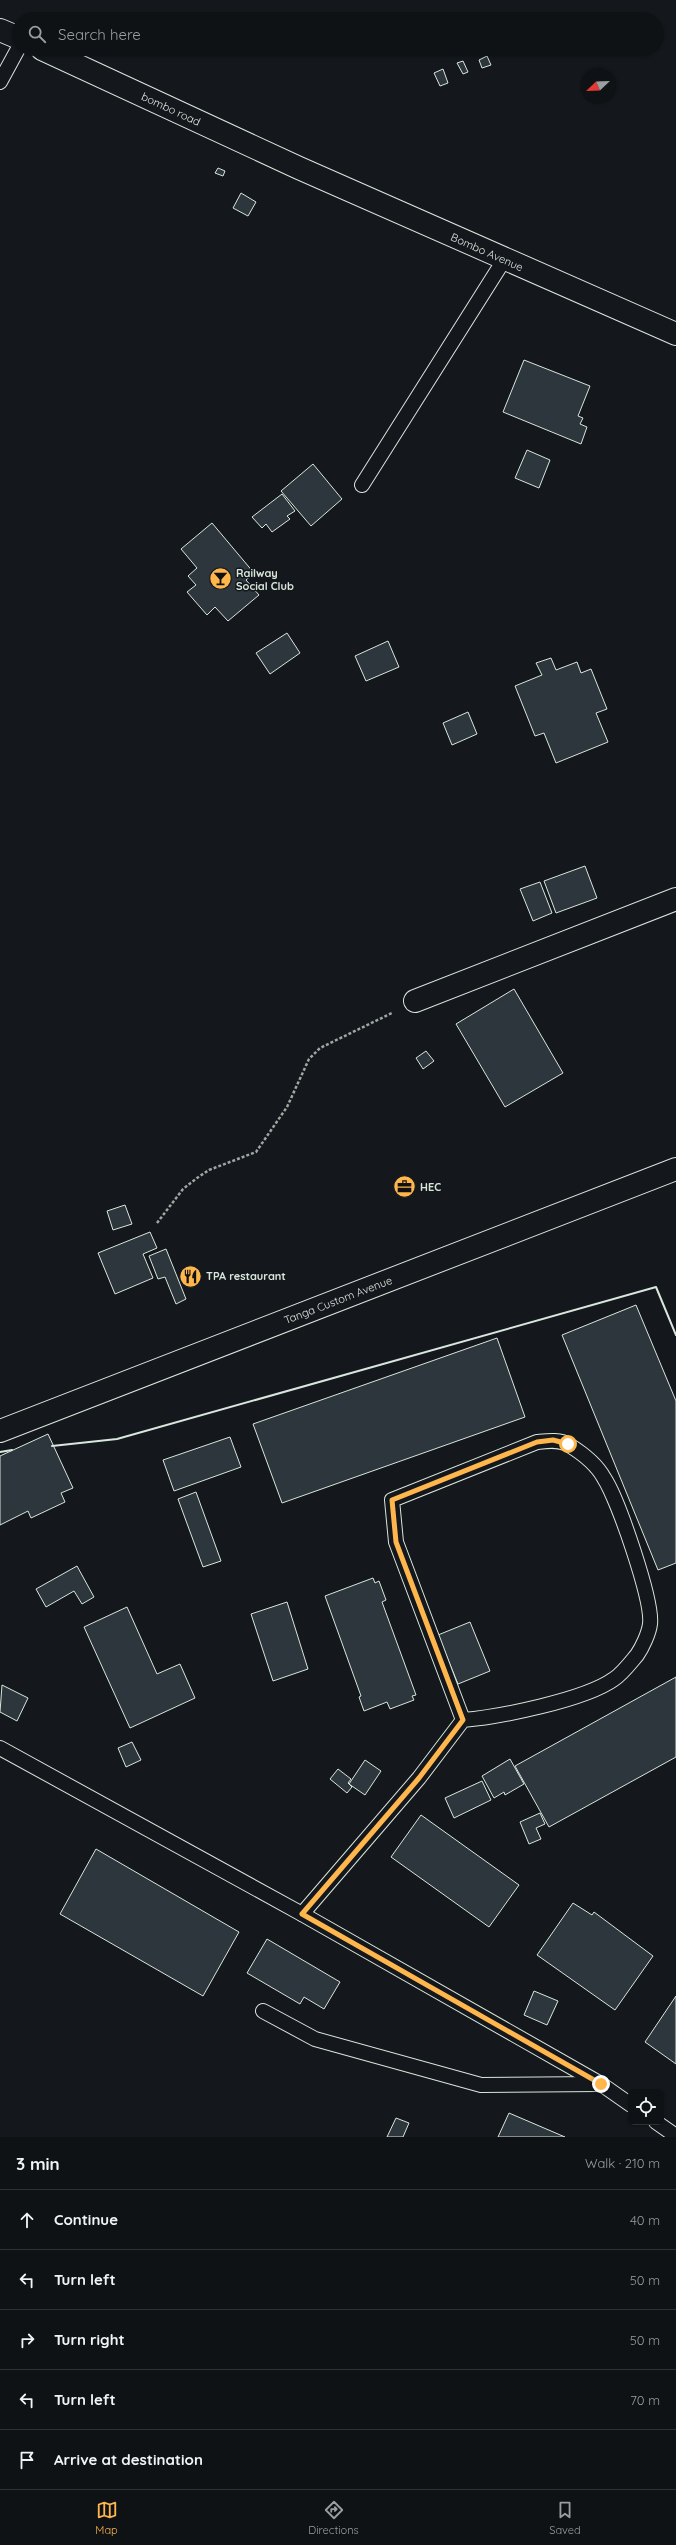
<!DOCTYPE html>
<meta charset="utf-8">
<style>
:root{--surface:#0f1215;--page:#181b1e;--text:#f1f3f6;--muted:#9b9ea0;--line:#2f3234;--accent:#ffb74d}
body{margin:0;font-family:Quicksand,sans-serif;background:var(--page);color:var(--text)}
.controls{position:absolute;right:12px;bottom:12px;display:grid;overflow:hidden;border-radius:6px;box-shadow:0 1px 3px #0004}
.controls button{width:36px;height:36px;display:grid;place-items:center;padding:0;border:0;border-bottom:1px solid var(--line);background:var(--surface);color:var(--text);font:20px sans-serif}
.compass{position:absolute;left:580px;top:68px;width:36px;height:36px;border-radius:50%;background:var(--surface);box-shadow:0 1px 3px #0004;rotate:247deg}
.stop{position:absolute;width:12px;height:12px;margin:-9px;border:3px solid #ffb74d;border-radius:50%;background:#fff}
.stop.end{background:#ffb74d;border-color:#fff;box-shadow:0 1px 4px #0008}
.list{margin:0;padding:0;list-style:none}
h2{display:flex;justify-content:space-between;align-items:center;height:52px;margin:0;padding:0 16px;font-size:17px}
h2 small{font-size:13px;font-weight:400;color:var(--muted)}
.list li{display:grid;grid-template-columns:26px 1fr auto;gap:12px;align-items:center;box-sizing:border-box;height:60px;padding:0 16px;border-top:1px solid var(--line)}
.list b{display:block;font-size:15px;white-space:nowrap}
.list em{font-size:13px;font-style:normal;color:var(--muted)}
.icon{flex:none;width:22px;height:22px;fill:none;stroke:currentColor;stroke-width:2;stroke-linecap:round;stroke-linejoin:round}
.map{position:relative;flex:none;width:676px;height:2137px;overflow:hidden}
.search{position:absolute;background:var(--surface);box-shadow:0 1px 3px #0004;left:12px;right:12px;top:12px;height:44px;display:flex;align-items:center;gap:10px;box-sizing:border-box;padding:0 14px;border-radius:22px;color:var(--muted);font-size:15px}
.sheet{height:352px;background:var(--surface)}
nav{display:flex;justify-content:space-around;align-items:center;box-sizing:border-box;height:56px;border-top:1px solid var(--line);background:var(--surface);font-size:11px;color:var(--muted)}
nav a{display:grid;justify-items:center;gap:2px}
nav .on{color:var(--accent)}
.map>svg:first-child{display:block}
.building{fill:#2c363c;stroke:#d8e6dc}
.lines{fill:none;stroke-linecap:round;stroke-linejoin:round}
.service-casing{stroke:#d8e6dc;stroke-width:16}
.minor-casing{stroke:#d8e6dc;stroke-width:24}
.tertiary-casing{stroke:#d8e6dc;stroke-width:24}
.path{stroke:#9da8a2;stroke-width:2.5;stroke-dasharray:3 2;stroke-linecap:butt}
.service{stroke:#14181c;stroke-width:14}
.minor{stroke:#14181c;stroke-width:22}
.tertiary{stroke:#14181c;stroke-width:22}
.wall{stroke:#d8e6dc;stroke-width:2}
.route{stroke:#ffb74d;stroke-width:5}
.labels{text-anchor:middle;stroke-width:3;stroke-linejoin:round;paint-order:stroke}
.street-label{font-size:11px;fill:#d8e6dc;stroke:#14181c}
.poi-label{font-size:11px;font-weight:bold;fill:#d8e6dc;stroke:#14181c;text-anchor:start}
</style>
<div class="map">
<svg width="676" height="2137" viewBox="0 0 676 2137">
<rect width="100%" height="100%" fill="#14181c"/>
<!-- building -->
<g class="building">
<polygon points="487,56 491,65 482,68 479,60"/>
<polygon points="463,61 468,72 463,74 457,63"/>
<polygon points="443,69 448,83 440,86 434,73"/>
<polygon points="218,168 225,171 223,176 215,173"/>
<polygon points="241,193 256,202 248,216 233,208"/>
<polygon points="524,360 590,386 578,416 583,418 580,424 587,427 581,444 503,412"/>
<polygon points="527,450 550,460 539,488 515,478"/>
<polygon points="313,464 342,499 311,526 281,491"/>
<polygon points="282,494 295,511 287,516 290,519 272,532 266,524 262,528 252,517"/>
<polygon points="212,523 254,573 246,580 259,595 228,621 215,607 207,615 187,592 196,585 188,576 197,568 181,549"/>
<polygon points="287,633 300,653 270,674 256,653"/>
<polygon points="388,641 399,667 366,681 355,656"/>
<polygon points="551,658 556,670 577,662 581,673 591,669 607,709 596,713 608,742 556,763 544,733 535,736 515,686 542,675 536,663"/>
<polygon points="468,712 477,734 452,745 443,723"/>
<polygon points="585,866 597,898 556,913 544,881"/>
<polygon points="540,882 552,913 533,921 520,889"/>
<polygon points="514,989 563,1073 505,1107 456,1024"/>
<polygon points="426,1051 434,1061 423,1069 416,1058"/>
<polygon points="125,1205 132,1224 113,1230 107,1211"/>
<polygon points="150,1232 157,1248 143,1254 153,1278 115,1294 98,1253"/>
<polygon points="166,1249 186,1299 176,1304 165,1277 158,1279 149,1256"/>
<polygon points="636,1305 676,1401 676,1563 658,1570 562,1335"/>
<polygon points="497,1338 525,1417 282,1503 253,1424"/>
<polygon points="48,1434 73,1488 61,1493 65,1502 31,1518 28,1511 0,1525 0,1456"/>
<polygon points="230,1437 241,1467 174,1491 163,1460"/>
<polygon points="196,1492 221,1561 203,1567 178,1499"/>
<polygon points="77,1566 94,1597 82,1604 74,1591 46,1607 36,1589"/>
<polygon points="373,1578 375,1583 379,1581 386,1600 382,1602 416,1695 412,1696 414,1700 390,1709 387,1702 364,1711 359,1697 361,1696 325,1596"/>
<polygon points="287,1602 308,1669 273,1681 251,1614"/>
<polygon points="127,1607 157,1674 180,1664 195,1698 130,1728 84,1627"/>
<polygon points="470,1622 490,1671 458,1684 438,1635"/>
<polygon points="676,1677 676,1757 549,1827 515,1766"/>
<polygon points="2,1685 28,1698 17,1721 0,1712"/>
<polygon points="132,1742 141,1760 126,1767 118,1748"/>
<polygon points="510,1759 524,1784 505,1795 504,1792 494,1798 482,1776"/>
<polygon points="365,1760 381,1771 365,1795 349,1784"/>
<polygon points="338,1769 351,1779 348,1783 352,1787 347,1793 330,1779"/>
<polygon points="482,1781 491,1800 454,1818 445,1798"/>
<polygon points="540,1813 545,1824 536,1828 541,1839 529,1844 520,1822"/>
<polygon points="421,1815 519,1885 489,1927 391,1857"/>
<polygon points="96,1849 239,1932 203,1996 60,1914"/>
<polygon points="573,1903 592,1915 594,1912 653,1956 615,2010 537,1955"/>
<polygon points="267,1939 340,1982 324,2009 304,1997 300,2004 247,1973"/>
<polygon points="534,1991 558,2001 547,2025 524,2015"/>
<polygon points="676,1996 676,2064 645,2042"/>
<polygon points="509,2113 565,2137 498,2137"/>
<polygon points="396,2118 409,2123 403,2137 387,2137"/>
</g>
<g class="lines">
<defs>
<g id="service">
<polyline points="0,82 19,47"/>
<polyline points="362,485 504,260"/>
<polyline points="0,1748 302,1914 601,2084 631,2105"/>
<path d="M302 1914 419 1778 463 1720C499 1717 585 1700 614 1679 622 1674 631 1662 637 1655 642 1648 649 1633 650 1624 653 1601 618 1499 604 1478 597 1465 582 1453 569 1445 560 1439 547 1441 537 1442L392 1500 396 1542 463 1720"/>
<polyline points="263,2011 315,2039 481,2085 600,2084"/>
<polyline points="656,2122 676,2136"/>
</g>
<g id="minor">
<polyline points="415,1001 676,899"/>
<polyline points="0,1431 676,1169"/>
</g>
<g id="tertiary">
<polyline points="0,30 19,38"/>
<polyline points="42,49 299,168 676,334"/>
</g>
</defs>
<!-- service casing -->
<use href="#service" class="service-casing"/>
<!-- minor casing -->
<use href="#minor" class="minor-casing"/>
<!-- tertiary casing -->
<use href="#tertiary" class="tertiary-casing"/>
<!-- path -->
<polyline class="path" points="157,1223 183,1189 197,1178 209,1170 256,1152 287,1107 309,1059 320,1048 392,1013"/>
<!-- service -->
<use href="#service" class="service"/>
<!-- minor -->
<use href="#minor" class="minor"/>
<!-- tertiary -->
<use href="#tertiary" class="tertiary"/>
<!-- wall -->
<g class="wall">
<polyline points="52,1446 117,1439 656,1287 676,1335"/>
<polyline points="0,1452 12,1450"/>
</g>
</g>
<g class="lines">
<!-- route -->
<polyline class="route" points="568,1444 553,1440 537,1442 392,1500 396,1542 463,1720 419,1778 302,1914 601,2084"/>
</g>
<!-- icons -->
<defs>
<symbol id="bar-disc" viewBox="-11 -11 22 22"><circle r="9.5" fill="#ffb74d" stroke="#14181c"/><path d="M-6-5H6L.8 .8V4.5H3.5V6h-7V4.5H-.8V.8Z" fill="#111"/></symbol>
<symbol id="office-disc" viewBox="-11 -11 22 22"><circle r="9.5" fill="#ffb74d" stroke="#14181c"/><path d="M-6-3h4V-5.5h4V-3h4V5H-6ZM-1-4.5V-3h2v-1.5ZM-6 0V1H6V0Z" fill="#111"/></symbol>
<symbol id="restaurant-disc" viewBox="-11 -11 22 22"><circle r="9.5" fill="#ffb74d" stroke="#14181c"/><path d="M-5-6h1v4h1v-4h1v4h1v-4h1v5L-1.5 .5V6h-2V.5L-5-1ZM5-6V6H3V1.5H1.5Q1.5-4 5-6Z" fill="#111"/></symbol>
</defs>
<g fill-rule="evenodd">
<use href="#bar-disc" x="208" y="566" width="25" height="25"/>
<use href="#office-disc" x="392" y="1174" width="25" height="25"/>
<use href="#restaurant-disc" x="178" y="1264" width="25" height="25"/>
</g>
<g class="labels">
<!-- street labels -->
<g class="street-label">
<text transform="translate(171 109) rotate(25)" y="4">bombo road</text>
<text transform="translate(487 252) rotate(24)" y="4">Bombo Avenue</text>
<text transform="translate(338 1300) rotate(-21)" y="4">Tanga Custom Avenue</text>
</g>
<!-- poi labels -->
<g class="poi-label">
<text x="236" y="577">Railway<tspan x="236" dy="13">Social Club</tspan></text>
<text x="420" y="1191">HEC</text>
<text x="206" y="1280">TPA restaurant</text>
</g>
</g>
</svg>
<div class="controls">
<button><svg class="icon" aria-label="locate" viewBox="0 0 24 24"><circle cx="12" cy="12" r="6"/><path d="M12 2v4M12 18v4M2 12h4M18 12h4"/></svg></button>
</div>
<svg class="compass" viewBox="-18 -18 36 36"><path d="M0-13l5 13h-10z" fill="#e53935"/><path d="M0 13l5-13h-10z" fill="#9b9ea0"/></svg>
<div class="stop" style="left:568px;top:1444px"></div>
<div class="stop end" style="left:601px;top:2084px"></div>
<div class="search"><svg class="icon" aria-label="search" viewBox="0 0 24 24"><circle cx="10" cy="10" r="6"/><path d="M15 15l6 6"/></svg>Search here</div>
</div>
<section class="sheet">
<h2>3 min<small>Walk · 210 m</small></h2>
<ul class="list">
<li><svg class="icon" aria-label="ahead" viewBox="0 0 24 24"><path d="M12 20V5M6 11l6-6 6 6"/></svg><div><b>Continue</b></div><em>40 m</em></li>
<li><svg class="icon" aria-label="left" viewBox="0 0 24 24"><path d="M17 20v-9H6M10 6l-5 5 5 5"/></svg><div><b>Turn left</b></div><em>50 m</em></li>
<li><svg class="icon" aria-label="right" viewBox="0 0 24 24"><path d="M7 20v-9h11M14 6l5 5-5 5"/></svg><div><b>Turn right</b></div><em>50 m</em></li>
<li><svg class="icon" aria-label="left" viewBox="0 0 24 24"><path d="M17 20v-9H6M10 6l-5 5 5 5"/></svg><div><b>Turn left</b></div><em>70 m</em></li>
<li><svg class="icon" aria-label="arrive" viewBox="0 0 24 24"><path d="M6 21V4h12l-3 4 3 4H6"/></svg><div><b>Arrive at destination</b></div></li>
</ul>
</section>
<nav>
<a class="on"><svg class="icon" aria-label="map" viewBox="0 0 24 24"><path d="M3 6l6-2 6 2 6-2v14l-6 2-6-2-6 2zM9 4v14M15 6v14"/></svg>Map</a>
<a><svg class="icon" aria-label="directions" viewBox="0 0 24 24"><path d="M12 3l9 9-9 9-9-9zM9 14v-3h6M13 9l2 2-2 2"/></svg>Directions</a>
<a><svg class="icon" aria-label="saved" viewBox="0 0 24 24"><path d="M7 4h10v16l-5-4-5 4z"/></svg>Saved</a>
</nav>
